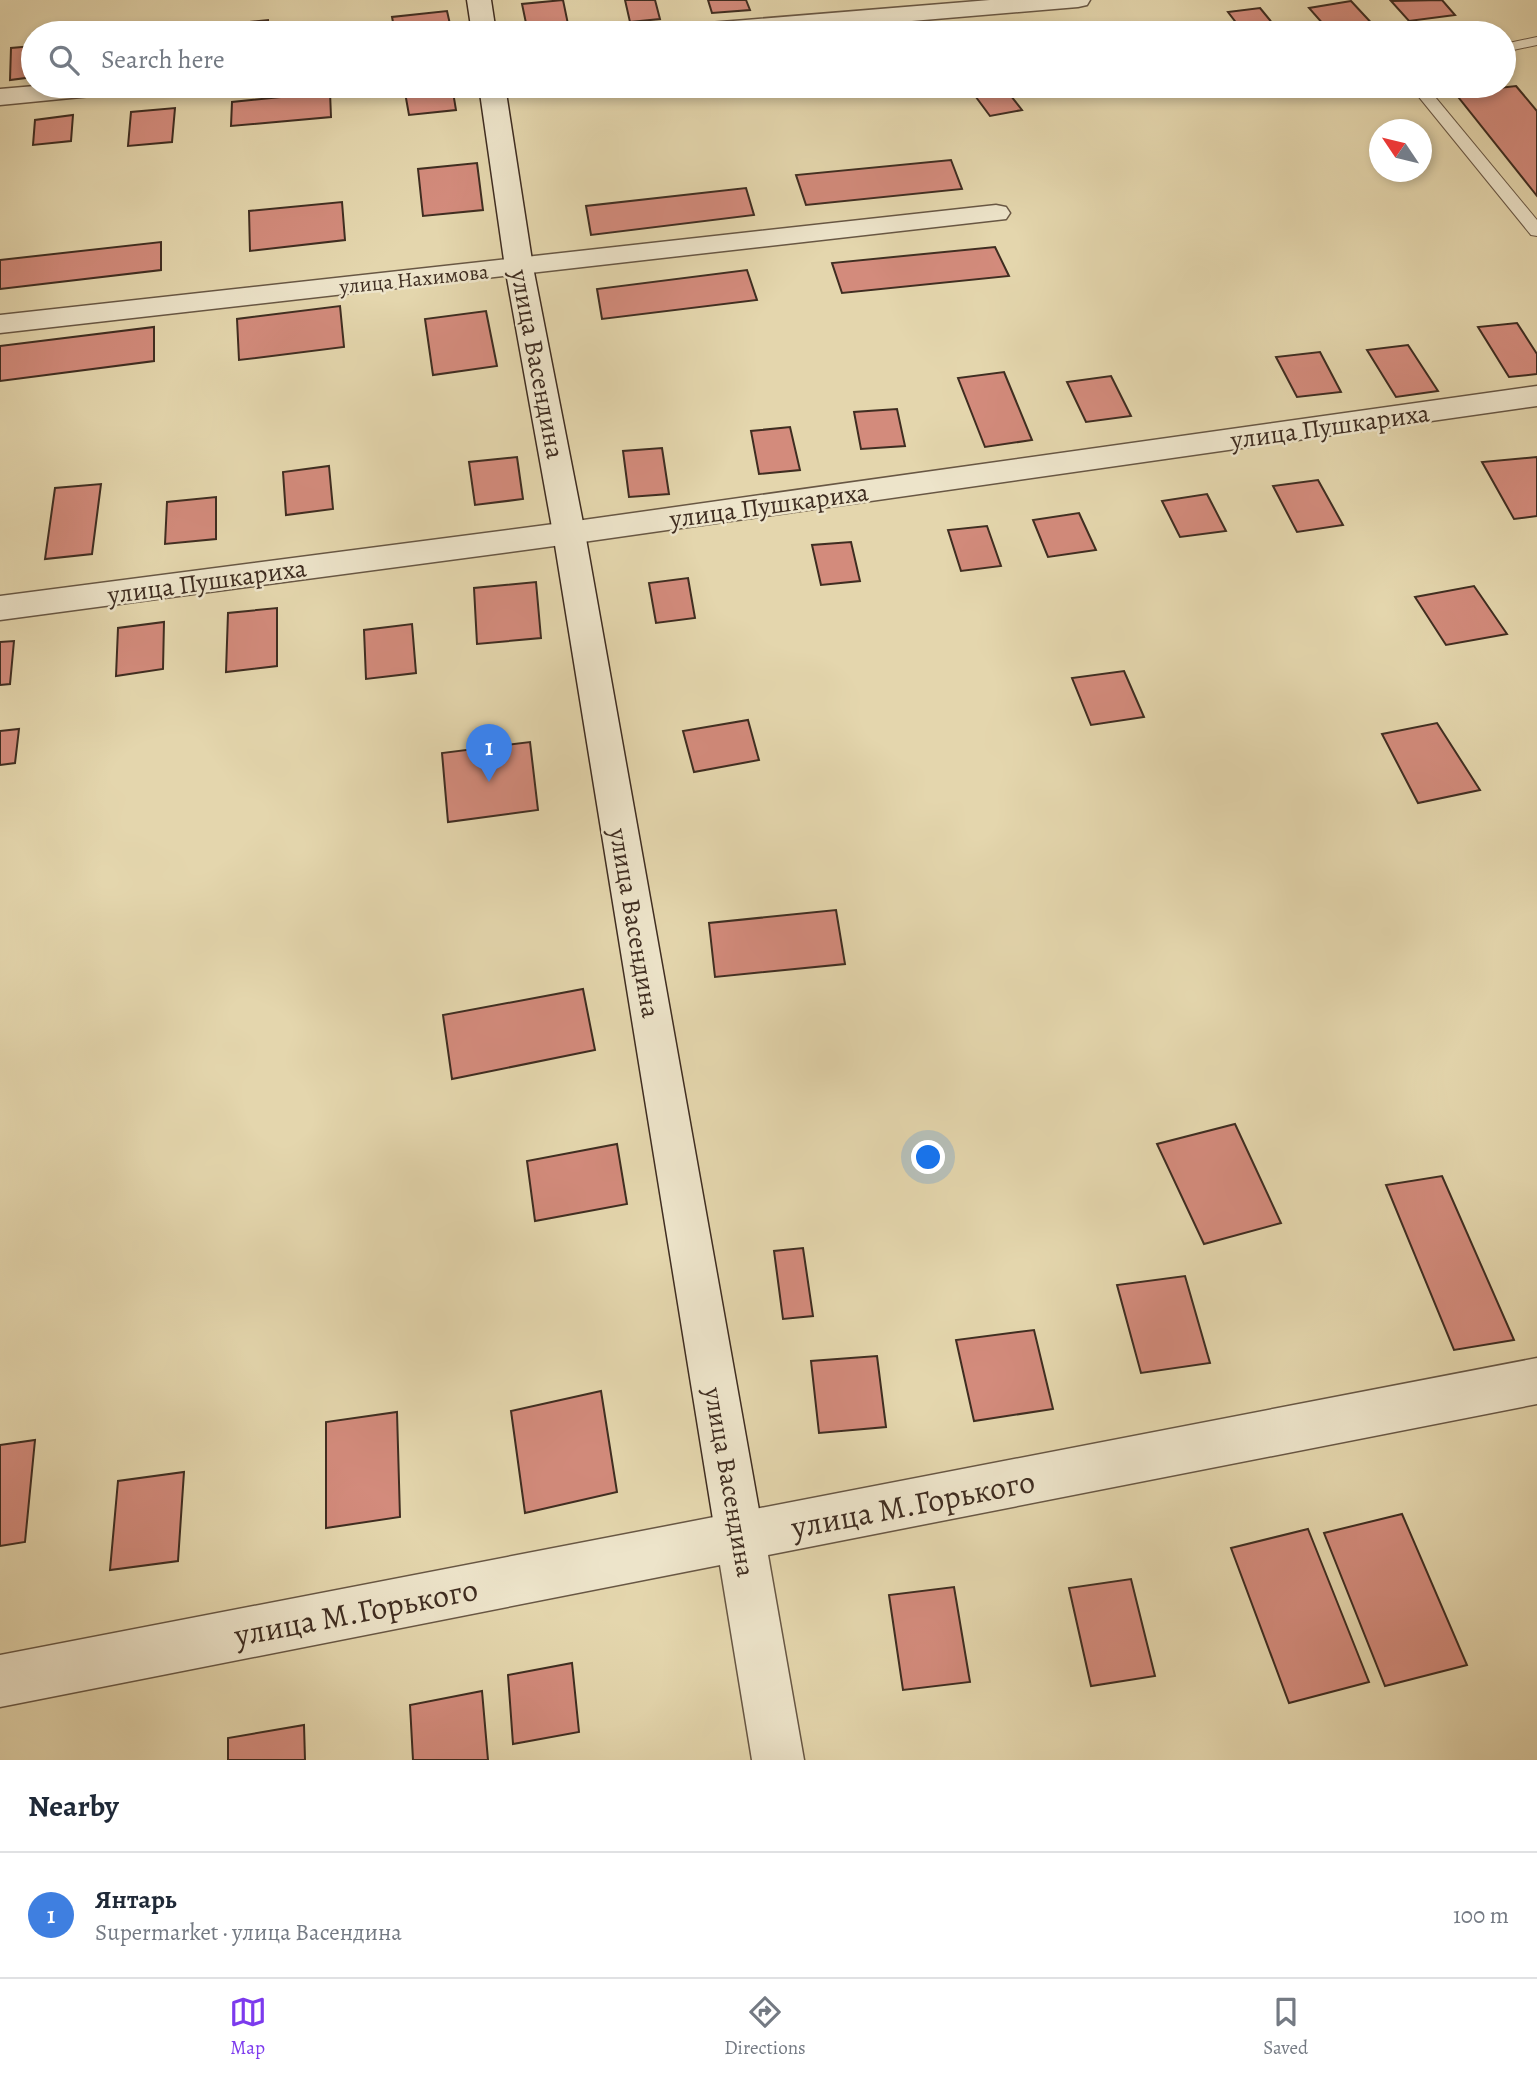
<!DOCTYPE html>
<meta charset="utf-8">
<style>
:root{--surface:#fff;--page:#f2f2f3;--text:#1f2937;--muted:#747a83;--line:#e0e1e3;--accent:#7c3aed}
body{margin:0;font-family:Alegreya,serif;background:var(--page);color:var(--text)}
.compass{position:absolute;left:1369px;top:119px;width:63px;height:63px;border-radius:50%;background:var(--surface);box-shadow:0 4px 10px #0003;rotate:305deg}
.you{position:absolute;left:929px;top:1158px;width:24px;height:24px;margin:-18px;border:5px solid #fff;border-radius:50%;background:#1a73e8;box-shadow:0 0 0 10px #1a73e833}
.badge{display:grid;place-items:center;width:46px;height:46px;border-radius:50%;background:var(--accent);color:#fff;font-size:23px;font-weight:700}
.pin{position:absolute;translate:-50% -58px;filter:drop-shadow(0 2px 4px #0008)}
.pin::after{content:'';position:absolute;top:37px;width:24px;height:21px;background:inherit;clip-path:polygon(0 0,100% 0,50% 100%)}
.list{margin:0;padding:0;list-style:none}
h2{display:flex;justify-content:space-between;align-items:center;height:91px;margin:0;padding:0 28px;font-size:30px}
h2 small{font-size:23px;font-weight:400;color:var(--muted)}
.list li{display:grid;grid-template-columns:46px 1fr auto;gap:21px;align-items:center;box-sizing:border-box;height:126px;padding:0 28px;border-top:2px solid var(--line)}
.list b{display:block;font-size:26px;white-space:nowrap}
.list p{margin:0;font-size:23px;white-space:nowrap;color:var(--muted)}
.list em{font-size:23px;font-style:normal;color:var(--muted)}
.icon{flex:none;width:38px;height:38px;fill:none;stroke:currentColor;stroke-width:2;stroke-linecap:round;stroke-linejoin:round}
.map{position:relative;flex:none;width:1537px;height:1760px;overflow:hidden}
.search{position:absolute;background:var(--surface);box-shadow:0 4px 10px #0003;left:21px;right:21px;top:21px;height:77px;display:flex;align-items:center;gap:18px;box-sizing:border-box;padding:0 24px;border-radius:38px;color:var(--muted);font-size:26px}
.sheet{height:217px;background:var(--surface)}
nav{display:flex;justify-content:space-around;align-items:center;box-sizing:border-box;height:98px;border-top:2px solid var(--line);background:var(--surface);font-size:19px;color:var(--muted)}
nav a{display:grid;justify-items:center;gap:4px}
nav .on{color:var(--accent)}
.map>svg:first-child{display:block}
.building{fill:#d38b7c;stroke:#3f2d21;stroke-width:2}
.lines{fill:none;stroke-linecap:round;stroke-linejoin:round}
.lane-casing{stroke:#685744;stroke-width:2}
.street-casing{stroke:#685744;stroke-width:3}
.secondary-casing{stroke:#3f2d21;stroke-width:3}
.lane{fill:#ede4ca;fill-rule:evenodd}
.street{fill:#ede4ca;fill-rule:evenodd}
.secondary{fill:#ede4ca;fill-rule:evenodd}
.labels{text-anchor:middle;stroke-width:5;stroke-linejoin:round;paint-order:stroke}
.far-street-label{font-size:21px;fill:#3f2d21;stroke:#ede4ca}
.street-label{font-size:26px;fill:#3f2d21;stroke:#ede4ca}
.near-street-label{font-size:32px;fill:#3f2d21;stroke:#ede4ca}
</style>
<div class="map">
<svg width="1537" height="1760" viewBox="0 0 1537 1760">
<rect width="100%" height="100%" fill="#e4d6ad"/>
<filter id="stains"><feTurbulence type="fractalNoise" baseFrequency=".00286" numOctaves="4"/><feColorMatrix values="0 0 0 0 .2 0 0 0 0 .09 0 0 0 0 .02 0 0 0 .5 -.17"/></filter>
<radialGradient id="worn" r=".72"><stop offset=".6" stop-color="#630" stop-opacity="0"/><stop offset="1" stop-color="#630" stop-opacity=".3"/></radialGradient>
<!-- building -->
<g class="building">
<polygon points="563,0 568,24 527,28 522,4"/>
<polygon points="625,0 655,0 660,19 630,22"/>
<polygon points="708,0 746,0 750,10 712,13"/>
<polygon points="1442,0 1455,15 1409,21 1391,1"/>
<polygon points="1351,1 1377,29 1331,33 1309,8"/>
<polygon points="1260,8 1278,30 1244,33 1228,12"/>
<polygon points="447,11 452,33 395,33 392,17"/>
<polygon points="268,20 269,33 224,33 223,25"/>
<polygon points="33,46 33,77 10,80 11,48"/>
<polygon points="419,86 452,86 456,110 409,115 404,87"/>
<polygon points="987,86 1003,86 1022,110 990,116 970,89"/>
<polygon points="1516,86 1537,111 1537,196 1455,93"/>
<polygon points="330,92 331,117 231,126 232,102"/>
<polygon points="175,108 172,142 128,146 131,112"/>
<polygon points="73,115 71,141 33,145 35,120"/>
<polygon points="951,160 962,189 806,205 796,175"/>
<polygon points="477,163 483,210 423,216 418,169"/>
<polygon points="746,188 754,215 591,235 586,206"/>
<polygon points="342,202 345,240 250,251 249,211"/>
<polygon points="161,242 161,270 0,289 0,260"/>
<polygon points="995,247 1009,276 842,293 832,263"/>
<polygon points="747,270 757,300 602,319 597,289"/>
<polygon points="340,306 344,347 239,360 237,319"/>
<polygon points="486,311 497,366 433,375 425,319"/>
<polygon points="1517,323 1537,354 1537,374 1509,377 1478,327"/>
<polygon points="154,327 154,361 0,381 0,346"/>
<polygon points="1408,345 1438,391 1396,397 1367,350"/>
<polygon points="1320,352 1341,392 1297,397 1276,357"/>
<polygon points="1004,372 1032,440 985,447 958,378"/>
<polygon points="1111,376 1131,416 1086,422 1067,382"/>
<polygon points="897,409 905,446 861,449 854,412"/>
<polygon points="790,427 800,470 759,474 751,431"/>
<polygon points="662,448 669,494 629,497 623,451"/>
<polygon points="517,457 523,499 475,505 469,462"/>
<polygon points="1537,457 1537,516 1514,519 1482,462"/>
<polygon points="329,466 333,509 286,515 283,472"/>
<polygon points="1318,480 1343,525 1297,532 1273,486"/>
<polygon points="101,484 92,554 45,559 55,488"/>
<polygon points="1207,494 1226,531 1180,537 1162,501"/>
<polygon points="216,497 216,539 165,544 167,502"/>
<polygon points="1079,513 1096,550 1048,557 1033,520"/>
<polygon points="987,526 1001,566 961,571 948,530"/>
<polygon points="851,542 860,581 821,585 812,545"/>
<polygon points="688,578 695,618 656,623 649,583"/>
<polygon points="536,582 541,638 477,644 474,588"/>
<polygon points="1474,586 1507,634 1446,645 1415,597"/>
<polygon points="277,608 277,666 226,672 228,613"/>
<polygon points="164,622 163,669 116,676 118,628"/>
<polygon points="412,624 416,673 366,679 364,630"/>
<polygon points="14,641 10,684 0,685 0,642"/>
<polygon points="1124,671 1144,717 1091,725 1072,678"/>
<polygon points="748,720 759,760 694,772 683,731"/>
<polygon points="1437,723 1480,790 1418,803 1382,734"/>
<polygon points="19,729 15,763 0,765 0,731"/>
<polygon points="530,742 538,810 448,822 442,753"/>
<polygon points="836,910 845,964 715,977 709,923"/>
<polygon points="583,989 595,1050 452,1079 443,1015"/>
<polygon points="1235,1124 1281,1223 1204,1244 1157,1144"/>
<polygon points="617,1144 627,1204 535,1221 527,1161"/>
<polygon points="1442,1176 1514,1340 1454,1350 1386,1185"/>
<polygon points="803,1248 813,1316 783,1319 774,1251"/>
<polygon points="1185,1276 1210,1363 1141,1373 1117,1285"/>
<polygon points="1034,1330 1053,1409 974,1421 956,1340"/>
<polygon points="877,1356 886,1427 819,1433 811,1361"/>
<polygon points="601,1391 617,1492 525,1513 511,1411"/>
<polygon points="397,1412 400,1517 326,1528 326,1422"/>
<polygon points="35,1440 25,1542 0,1546 0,1445"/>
<polygon points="184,1472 178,1561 110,1570 118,1481"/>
<polygon points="1402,1514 1467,1665 1385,1686 1324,1533"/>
<polygon points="1308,1529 1369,1682 1289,1703 1231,1548"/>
<polygon points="1131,1579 1155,1676 1091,1686 1069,1588"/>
<polygon points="954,1587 970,1682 903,1690 889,1595"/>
<polygon points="572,1663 579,1732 513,1744 508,1675"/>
<polygon points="482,1691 488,1760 413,1760 410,1705"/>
<polygon points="304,1725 305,1760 228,1760 228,1738"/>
</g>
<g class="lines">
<defs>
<g id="lane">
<polygon points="1537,37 1537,45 1504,52 1504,44"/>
<polygon points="1410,86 1426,86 1537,220 1537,236 1531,235"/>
</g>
<g id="street">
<polygon points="990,0 1090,0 1087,5 1078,7 770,33 671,33 675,28 684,25"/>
<polygon points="35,86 125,86 121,91 112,94 0,105 0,89"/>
<polygon points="996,205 1006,207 1010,213 1006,219 0,333 0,315"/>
<polygon points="1537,386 1537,406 569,544 0,620 0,596 569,522"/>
<polygon points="1537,1358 1537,1404 768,1555 804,1760 752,1760 720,1565 0,1707 0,1655"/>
</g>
<g id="secondary">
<polygon points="467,0 491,0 496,33 472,33"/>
<polygon points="479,86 505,86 533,267 585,533 764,1538 757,1555 740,1562 723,1555 716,1538 553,533 505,267"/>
</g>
</defs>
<!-- lane casing -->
<use href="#lane" class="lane-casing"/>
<!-- street casing -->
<use href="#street" class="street-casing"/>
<!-- secondary casing -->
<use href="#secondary" class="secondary-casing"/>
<!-- lane -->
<use href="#lane" class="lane"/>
<!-- street -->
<use href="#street" class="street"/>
<!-- secondary -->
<use href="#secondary" class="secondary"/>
</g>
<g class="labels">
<!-- far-street labels -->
<g class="far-street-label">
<text transform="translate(414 279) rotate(-6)" y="7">улица Нахимова</text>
</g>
<!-- street labels -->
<g class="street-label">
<text transform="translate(538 364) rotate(79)" y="9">улица Васендина</text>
<text transform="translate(1330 426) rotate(-8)" y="9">улица Пушкариха</text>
<text transform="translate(769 505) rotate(-8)" y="9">улица Пушкариха</text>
<text transform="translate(207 581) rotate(-8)" y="9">улица Пушкариха</text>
<text transform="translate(635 923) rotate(80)" y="9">улица Васендина</text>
<text transform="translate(730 1482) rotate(80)" y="9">улица Васендина</text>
</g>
<!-- near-street labels -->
<g class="near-street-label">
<text transform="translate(913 1504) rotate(-11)" y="11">улица М.Горького</text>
<text transform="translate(356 1612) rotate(-11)" y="11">улица М.Горького</text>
</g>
</g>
<rect width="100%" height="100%" filter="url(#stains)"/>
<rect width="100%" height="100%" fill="url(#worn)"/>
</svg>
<svg class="compass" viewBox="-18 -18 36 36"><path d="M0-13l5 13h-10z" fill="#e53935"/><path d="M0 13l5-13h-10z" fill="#747a83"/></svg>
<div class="you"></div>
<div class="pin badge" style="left:489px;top:782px;background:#3f7fe0">1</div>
<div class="search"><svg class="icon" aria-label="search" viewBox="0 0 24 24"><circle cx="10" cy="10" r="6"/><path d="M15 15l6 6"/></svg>Search here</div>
</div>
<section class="sheet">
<h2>Nearby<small></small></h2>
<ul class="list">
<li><span class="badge" style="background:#3f7fe0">1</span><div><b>Янтарь</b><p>Supermarket · улица Васендина</p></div><em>100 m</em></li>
</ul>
</section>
<nav>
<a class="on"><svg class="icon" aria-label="map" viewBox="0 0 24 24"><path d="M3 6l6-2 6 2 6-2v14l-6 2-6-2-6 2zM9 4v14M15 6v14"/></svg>Map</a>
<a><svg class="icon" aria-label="directions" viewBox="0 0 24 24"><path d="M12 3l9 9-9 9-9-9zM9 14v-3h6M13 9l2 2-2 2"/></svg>Directions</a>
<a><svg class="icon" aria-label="saved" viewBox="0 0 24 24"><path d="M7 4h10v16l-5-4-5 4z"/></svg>Saved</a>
</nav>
